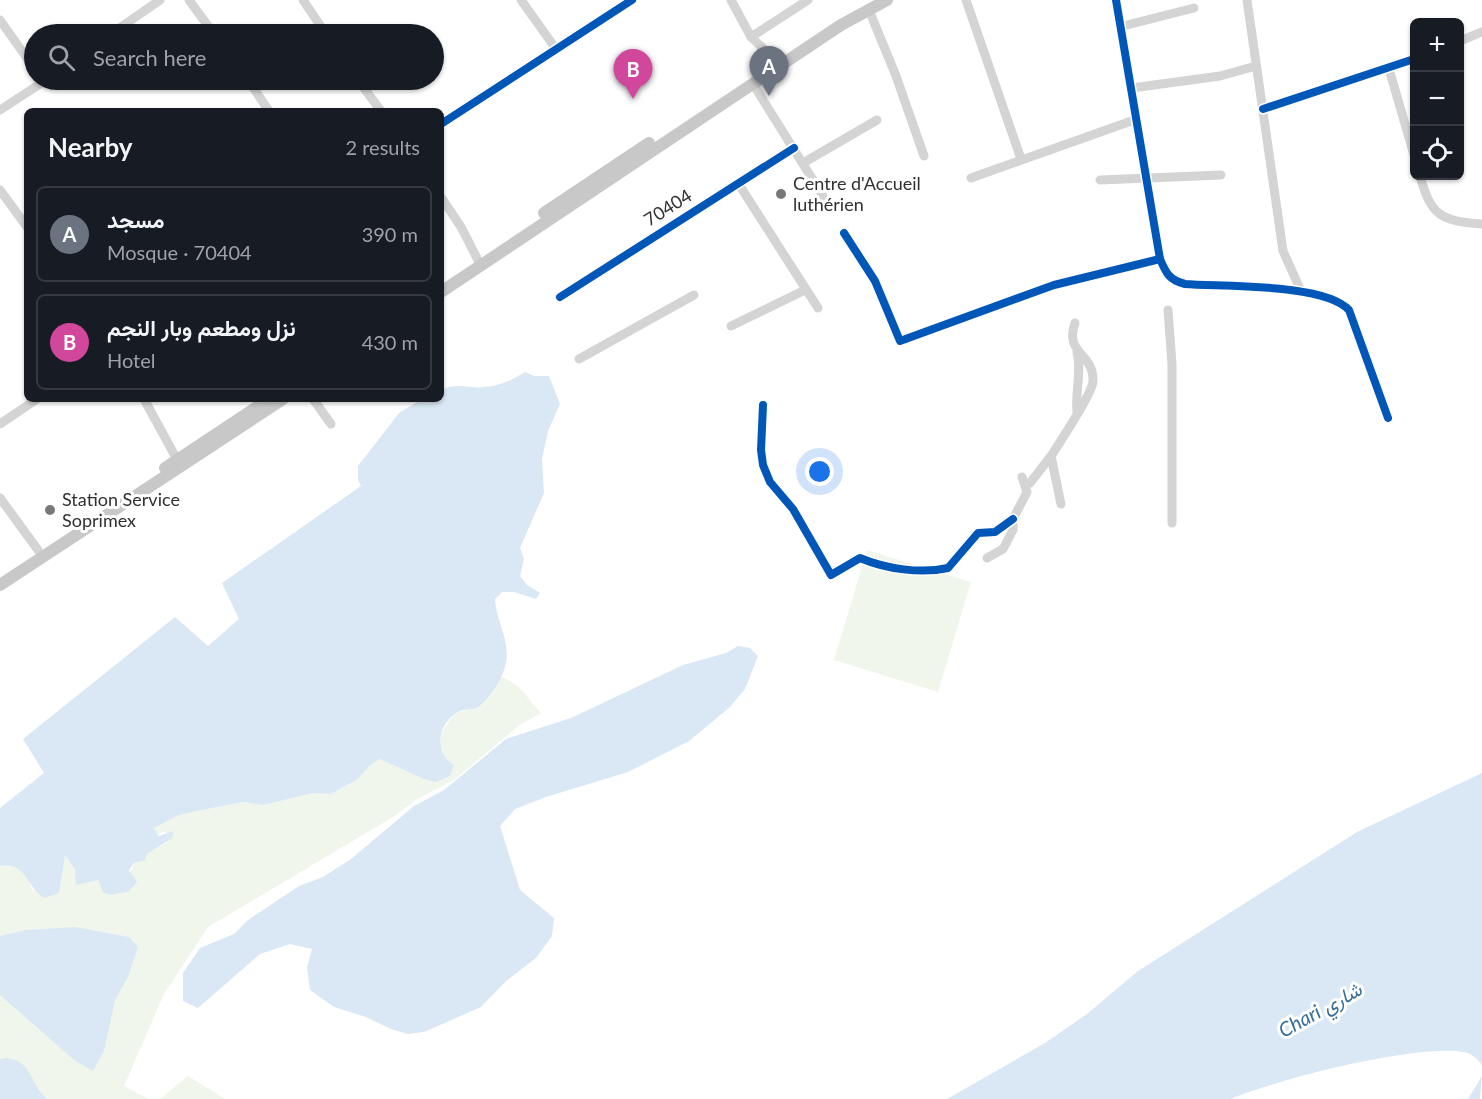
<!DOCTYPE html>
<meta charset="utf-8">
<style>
:root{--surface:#171b24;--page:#242831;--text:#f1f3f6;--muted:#9ea1a6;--line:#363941;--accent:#1a73e8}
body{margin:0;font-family:Lato,Vazirmatn,sans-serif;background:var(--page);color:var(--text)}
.controls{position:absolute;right:18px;top:18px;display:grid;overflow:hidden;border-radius:9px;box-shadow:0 2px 4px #0004}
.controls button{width:54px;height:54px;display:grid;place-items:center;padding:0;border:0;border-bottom:2px solid var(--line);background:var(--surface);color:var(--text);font:30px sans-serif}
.you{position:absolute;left:820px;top:472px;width:21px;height:21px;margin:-15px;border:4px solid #fff;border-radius:50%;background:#1a73e8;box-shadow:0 0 0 9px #1a73e833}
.badge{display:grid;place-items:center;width:39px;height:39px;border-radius:50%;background:var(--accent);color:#fff;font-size:20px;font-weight:700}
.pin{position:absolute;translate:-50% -50px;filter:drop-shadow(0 2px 3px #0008)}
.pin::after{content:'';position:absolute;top:32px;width:21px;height:18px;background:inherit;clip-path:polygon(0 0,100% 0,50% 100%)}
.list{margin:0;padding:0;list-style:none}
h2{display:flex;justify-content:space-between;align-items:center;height:78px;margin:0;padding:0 24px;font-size:26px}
h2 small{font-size:20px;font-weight:400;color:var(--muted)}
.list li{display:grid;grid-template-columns:39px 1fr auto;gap:18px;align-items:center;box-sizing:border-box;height:96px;margin:0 12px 12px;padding:0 12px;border:2px solid var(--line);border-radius:9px}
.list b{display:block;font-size:22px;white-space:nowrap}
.list p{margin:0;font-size:20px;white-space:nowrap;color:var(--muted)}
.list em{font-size:20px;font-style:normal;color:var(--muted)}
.icon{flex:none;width:33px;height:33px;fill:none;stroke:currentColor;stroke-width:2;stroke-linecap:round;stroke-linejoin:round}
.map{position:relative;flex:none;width:1482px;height:1099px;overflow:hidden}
.search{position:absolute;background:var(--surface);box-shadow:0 2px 4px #0004;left:24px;top:24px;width:420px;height:66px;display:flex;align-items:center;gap:15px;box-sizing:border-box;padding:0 21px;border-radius:33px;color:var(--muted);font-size:22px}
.panel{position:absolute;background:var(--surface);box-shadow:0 2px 4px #0004;left:24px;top:108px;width:420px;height:294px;border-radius:9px}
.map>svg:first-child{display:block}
.green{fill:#f1f6ec}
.water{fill:#d9e8f4}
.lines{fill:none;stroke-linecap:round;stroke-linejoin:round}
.minor{stroke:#d4d4d4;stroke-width:9}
.major{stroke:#c8c8c8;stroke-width:12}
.cycleway-casing{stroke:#fff;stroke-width:11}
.cycleway{stroke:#0057b8;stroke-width:8}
.poi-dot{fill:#787878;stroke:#fff;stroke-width:2}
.labels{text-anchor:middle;stroke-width:6;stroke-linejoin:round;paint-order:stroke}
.poi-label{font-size:18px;fill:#303030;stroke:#fff;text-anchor:start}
.street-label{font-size:18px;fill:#303030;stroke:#fff}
.water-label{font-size:20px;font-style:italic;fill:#386e98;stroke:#fff}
</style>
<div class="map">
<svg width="1482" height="1099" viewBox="0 0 1482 1099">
<rect width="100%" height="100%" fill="#fff"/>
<!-- green -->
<g class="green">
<polygon points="867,550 971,582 938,692 834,660"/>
<path d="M501 676 518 686 541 713 521 724 454 780 417 799 393 817 208 927 164 994 124 1086 149 1099H0V866C19 864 27 874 33 891L65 854 75 869 90 881 99 880 108 895 128 892C130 858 137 859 166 843L165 831 157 836 154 828 179 815 197 811 243 802 263 805 314 793 331 794 358 779 370 765 380 759 436 782 450 776 454 765C434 752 438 729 456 714 462 709 472 711 479 707 489 700 495 687 501 676Z"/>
<polygon points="188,1076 225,1099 160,1099"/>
</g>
<!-- water -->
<g class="water">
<path d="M525 372 534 376H549L560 404 548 431 542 459 544 493 520 548 524 559 520 576 527 585 540 593 536 599 514 592H502L495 599C496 622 512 642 505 667 501 681 491 696 480 706 474 711 465 708 458 712 437 724 434 753 454 765L450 776 436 782 424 779 380 759 370 765 358 779 331 794 314 793 263 805 243 802 197 811 179 815 154 828 158 836 174 831 172 838 147 854 145 860 134 863 129 870 137 882 128 892 109 895 103 892 98 880 76 885 75 869 65 855 59 893 44 898C26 886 26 862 0 866V808L44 773 23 739 175 617 208 646 239 619 222 583 361 486 358 480V466L399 413 422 399H441V390C460 382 466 389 484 387 500 386 512 380 525 372Z"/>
<polygon points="738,646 750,648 758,656 745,689 730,707 689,741 628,772 546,797 515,809 500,826 520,890 554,918 552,936 536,958 506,981 481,1007 424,1032 408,1034 391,1029 366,1017 334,1007 310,990 307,968 312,949 290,944 260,954 198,1008 183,1001 183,973 200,948 234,934 248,920 299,886 323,877 351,859 414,806 444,790 506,739 571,718 683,665 726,653"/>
<path d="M1482 773V1065C1478 1059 1471 1053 1464 1052 1415 1044 1278 1079 1231 1099H947L1045 1043 1087 1014 1138 971 1357 832Z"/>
<polygon points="75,927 129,937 138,947 128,977 115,1000 104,1051 93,1071 74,1060 0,995 0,936 26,930"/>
<path d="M7 1058C34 1062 29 1084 47 1099H0V1059Z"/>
<polygon points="1482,1076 1480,1099 1468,1099"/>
</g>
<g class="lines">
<!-- minor -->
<g class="minor">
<polyline points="189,0 214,34"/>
<polyline points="303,0 326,34"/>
<polyline points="521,0 556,49"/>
<polyline points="731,0 751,37 766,51 777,67"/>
<polyline points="966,0 1021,159"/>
<path d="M1116 0 1160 259C1166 273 1169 280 1185 284 1223 287 1324 283 1349 310L1388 418"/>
<polyline points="1247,0 1283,251 1301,291"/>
<polyline points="869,10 896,76 924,156"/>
<polyline points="0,20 34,68"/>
<polyline points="1123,26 1194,8"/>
<polyline points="111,34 160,0"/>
<polyline points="751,37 808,0"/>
<polyline points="1460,41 1482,32"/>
<polyline points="1389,69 1414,155"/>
<polyline points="248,80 269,111"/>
<polyline points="358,80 381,111"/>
<polyline points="753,84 823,196"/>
<polyline points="1132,88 1220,76 1256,66"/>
<polyline points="1263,109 1414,59"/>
<polyline points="0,110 46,80"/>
<polyline points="441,124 632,0"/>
<polyline points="803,163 877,120"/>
<path d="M1420 176C1431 216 1441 221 1482 224"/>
<polyline points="971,178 1137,119"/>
<polyline points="1100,180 1221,175"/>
<polyline points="738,183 818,308"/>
<polyline points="0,190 27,227"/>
<polyline points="441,197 461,227 481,266"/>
<polyline points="844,233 875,281 900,341 1054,285 1160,259"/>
<polyline points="560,297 794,148"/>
<polyline points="1168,310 1172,364 1172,523"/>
<polyline points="731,326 805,290"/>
<path d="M1077 352C1082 371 1075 391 1077 412"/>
<polyline points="579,359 694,295"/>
<polyline points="144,399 180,465"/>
<polyline points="313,399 331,424"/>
<path d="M763 405 761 450 763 465 770 482 793 509 831 575 860 558C886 569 921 574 948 568L978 533 995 532 1013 519"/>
<polyline points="0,424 37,399"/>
<path d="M1050 458C1059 443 1093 393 1093 381 1094 353 1064 354 1075 323"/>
<polyline points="1030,483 1051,456 1061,504"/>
<polyline points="0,498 38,550"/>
<polyline points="987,558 1003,549 1013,530 1013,519 1027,492 1022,477"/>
</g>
<!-- major -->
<g class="major">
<polyline points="544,213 649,143"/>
<polyline points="441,292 841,25 887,0"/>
<polyline points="165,468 269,399"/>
<polyline points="0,585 283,399"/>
</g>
<defs>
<g id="cycleway">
<path d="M1116 0 1160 259C1166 273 1169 280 1185 284 1223 287 1324 283 1349 310L1388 418"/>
<polyline points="1263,109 1414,59"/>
<polyline points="441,124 632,0"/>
<polyline points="844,233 875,281 900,341 1054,285 1160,259"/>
<polyline points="560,297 794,148"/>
<path d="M763 405 761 450 763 465 770 482 793 509 831 575 860 558C886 569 921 574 948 568L978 533 995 532 1013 519"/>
</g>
</defs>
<!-- cycleway casing -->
<use href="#cycleway" class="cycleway-casing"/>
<!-- cycleway -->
<use href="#cycleway" class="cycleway"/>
</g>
<!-- markers -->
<g class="poi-dot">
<circle cx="781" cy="194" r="6"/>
<circle cx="50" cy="510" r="6"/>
</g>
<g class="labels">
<!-- poi labels -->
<g class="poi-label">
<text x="793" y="190">Centre d'Accueil<tspan x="793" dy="21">luthérien</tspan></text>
<text x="62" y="506">Station Service<tspan x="62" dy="21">Soprimex</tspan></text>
</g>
<!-- street labels -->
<g class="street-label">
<text transform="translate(668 208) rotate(-32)" y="6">70404</text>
</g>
<!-- water labels -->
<g class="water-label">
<text transform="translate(1320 1010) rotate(-29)" y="7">Chari شاري</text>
</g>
</g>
</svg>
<div class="controls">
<button>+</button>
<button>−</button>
<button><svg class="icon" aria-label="locate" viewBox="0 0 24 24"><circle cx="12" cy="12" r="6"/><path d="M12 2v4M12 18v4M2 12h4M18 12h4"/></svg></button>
</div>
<div class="you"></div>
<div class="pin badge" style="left:769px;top:96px;background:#6b7280">A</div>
<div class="pin badge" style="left:633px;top:99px;background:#d1479c">B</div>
<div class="search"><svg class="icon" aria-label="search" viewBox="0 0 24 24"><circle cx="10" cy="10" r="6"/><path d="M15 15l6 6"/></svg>Search here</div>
<section class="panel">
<h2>Nearby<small>2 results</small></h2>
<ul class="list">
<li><span class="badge" style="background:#6b7280">A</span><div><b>مسجد</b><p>Mosque · 70404</p></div><em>390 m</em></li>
<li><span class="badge" style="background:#d1479c">B</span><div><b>نزل ومطعم وبار النجم</b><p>Hotel</p></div><em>430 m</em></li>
</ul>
</section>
</div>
